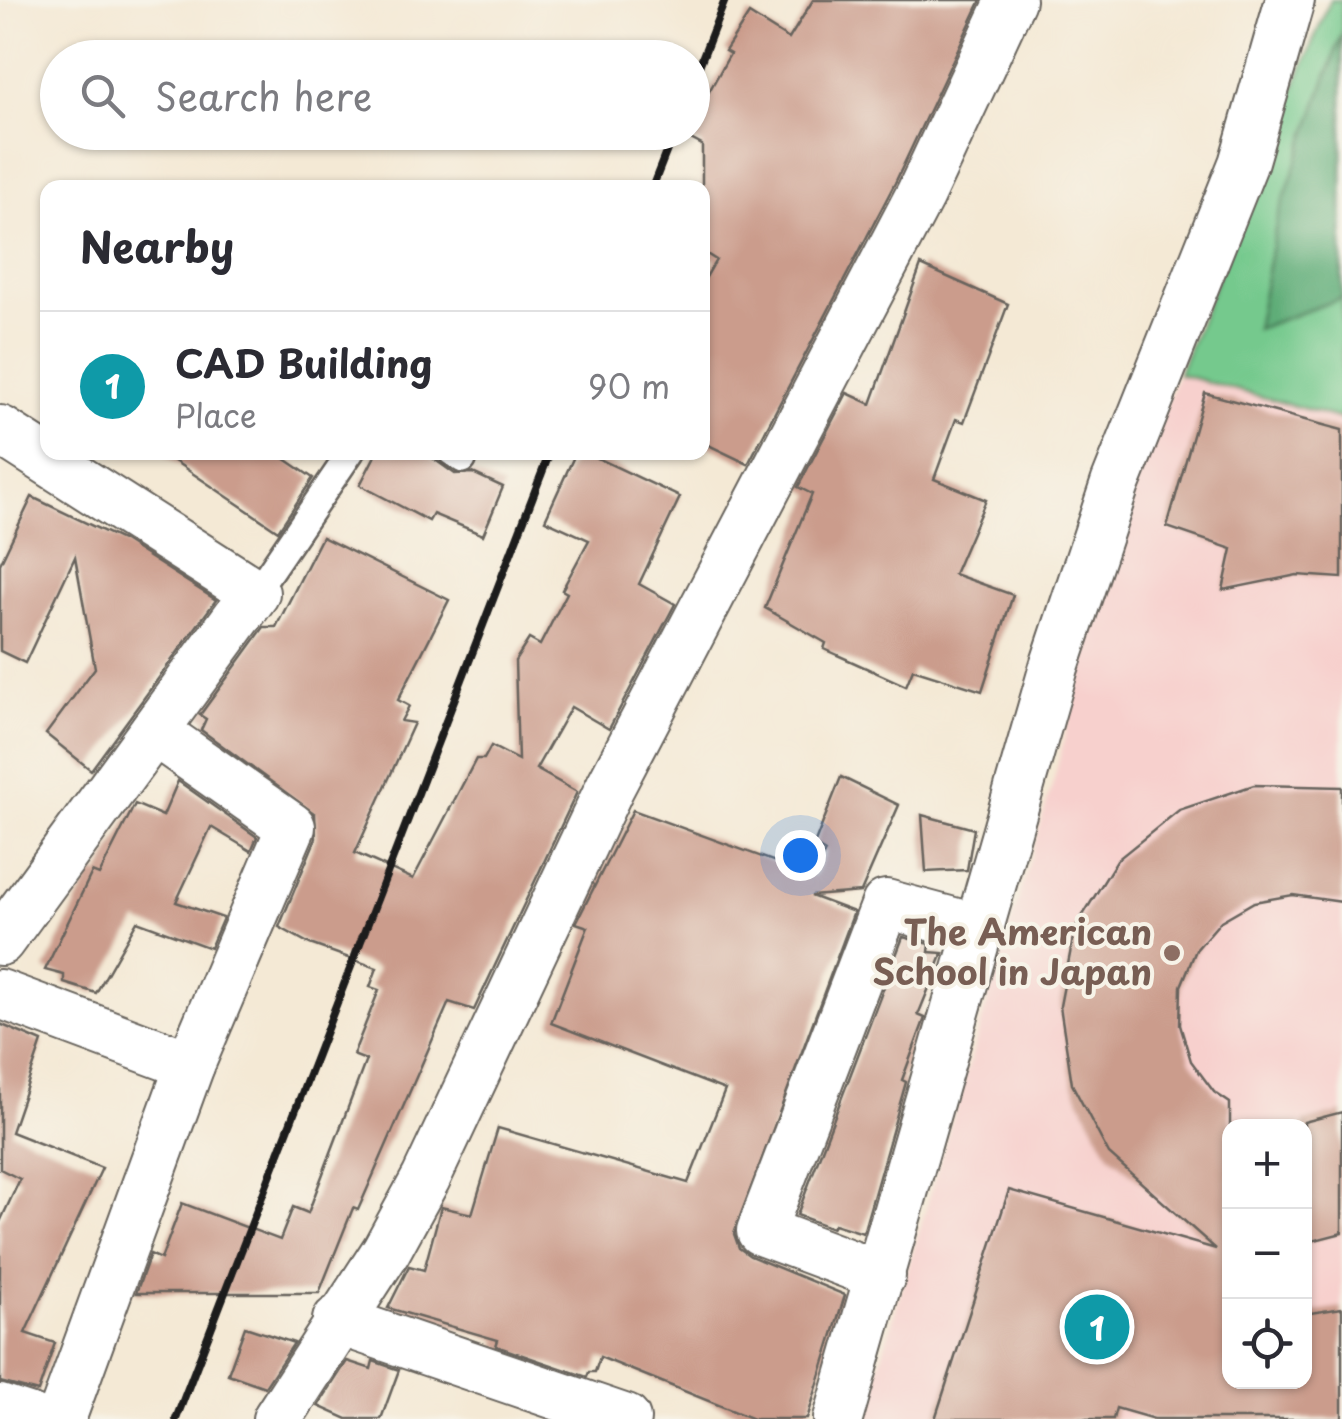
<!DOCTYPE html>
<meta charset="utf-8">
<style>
:root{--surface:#fff;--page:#f2f2f3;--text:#2b2b33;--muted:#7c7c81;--line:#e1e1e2;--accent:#d1495b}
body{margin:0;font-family:"Playpen Sans",sans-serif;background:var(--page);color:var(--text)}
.controls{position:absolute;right:30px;bottom:30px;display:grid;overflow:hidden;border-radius:20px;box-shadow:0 2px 8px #0004}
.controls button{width:90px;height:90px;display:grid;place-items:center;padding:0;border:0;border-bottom:2px solid var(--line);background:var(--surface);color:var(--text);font:50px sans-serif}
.you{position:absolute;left:800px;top:855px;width:35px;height:35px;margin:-25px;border:8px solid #fff;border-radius:50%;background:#1a73e8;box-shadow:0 0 0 15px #1a73e833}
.badge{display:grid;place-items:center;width:65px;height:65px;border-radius:50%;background:var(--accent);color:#fff;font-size:32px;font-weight:700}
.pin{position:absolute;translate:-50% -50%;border:5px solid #fff;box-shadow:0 2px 10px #0006}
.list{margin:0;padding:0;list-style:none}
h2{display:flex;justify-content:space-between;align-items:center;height:130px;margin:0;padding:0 40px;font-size:42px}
h2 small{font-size:32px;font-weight:400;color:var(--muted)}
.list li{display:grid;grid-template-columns:65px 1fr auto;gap:30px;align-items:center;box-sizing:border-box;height:150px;padding:0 40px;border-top:2px solid var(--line)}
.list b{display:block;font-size:38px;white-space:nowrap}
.list p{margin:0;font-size:32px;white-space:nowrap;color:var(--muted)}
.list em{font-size:32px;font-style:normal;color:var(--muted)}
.icon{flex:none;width:55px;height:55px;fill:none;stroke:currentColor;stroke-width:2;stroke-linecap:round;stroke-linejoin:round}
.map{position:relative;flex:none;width:1342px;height:1419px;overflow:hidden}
.search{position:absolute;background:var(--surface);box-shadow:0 2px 8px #0004;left:40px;top:40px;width:670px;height:110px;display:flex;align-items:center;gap:25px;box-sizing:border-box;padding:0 35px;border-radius:55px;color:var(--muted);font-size:38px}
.panel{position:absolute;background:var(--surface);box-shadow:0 2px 8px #0004;left:40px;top:180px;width:670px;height:280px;border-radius:20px}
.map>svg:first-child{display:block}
.built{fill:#f7d0cd;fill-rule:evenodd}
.green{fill:#74c98d;stroke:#487254;stroke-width:2.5}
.forest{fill:#5fad78;stroke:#3e644a;stroke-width:2.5}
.building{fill:#cb9c8c}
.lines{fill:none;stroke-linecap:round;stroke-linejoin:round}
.service-casing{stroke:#68645d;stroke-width:30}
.minor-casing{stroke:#68645d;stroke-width:52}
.service{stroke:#fff;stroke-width:25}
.minor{stroke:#fff;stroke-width:48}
.rail{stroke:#1c1c1c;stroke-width:8}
.education-dot{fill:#8d6e63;stroke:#f7f3e8;stroke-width:4}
.labels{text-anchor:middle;stroke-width:8;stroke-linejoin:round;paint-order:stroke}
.education-label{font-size:35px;font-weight:bold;fill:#785e54;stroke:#f7f3e8;text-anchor:end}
</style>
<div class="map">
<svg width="1342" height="1419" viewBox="0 0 1342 1419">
<rect width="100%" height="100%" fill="#f7f3e8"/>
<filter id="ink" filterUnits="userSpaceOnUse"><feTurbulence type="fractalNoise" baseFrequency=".01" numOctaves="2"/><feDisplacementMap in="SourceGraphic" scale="20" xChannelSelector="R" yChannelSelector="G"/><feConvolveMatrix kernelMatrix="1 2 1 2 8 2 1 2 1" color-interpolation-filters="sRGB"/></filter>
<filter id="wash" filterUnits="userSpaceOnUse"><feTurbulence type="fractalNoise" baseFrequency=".0048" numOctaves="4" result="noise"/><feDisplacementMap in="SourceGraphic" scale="40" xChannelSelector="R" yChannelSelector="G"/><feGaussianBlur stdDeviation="2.25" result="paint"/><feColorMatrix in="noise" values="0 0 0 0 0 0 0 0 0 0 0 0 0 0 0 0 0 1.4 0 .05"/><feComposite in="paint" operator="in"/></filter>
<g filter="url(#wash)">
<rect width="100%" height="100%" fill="#f4e9d5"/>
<!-- built -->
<path class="built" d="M1178 374 1342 419V1419H863L1054 779 1115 534ZM1230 1126H1304V1382H1230Z"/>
<!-- green -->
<polygon class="green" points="1330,0 1342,0 1342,419 1178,374"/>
<!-- forest -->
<polygon class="forest" points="1342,33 1342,298 1256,329 1277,219"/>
<g id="blocks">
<!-- building -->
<g class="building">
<polygon points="813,0 981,0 895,183 748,464 702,442 702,284 716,260 702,251 702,145 685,136 692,132 692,122 730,54 725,51 749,14 789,39"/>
<polygon points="921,265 1008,304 964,422 956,419 934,479 986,500 954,574 1013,595 982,691 913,669 906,686 824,649 826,643 765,608 812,494 798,487 847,393 871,404"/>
<polygon points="1205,393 1342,430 1342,578 1297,575 1223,590 1232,549 1167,527"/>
<polygon points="161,452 275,452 313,478 278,531"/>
<polygon points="377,452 424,452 455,474 473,473 503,487 483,535 433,514 429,521 360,485"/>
<polygon points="576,452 585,452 680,497 639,584 675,604 609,729 571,707 536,769 577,792 474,1010 449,1002 358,1210 353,1208 319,1293 136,1293 150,1254 161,1259 182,1203 280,1240 293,1207 308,1213 366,1060 353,1055 379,990 370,987 377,968 310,944 279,927 316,838 315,814 201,730 206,719 200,715 264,627 276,627 322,537 449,600 398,700 409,706 401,721 414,723 355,853 413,879 476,759 484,759 491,746 518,760 515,661 529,639 540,645 567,593 562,590 589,540 545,520"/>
<polygon points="32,497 122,540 216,600 91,770 46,734 95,668 75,557 25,663 0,651 0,564"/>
<polygon points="841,777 899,805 861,892 811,896 854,912 734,1234 739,1248 750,1256 845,1295 807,1419 753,1419 600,1357 595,1372 589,1372 587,1377 496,1346 498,1340 388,1308 409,1266 424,1270 441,1207 472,1214 498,1128 688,1183 725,1090 551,1023 588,927 576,923 633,810 814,876 825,852 814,845"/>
<polygon points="178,781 257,837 251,851 211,827 176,902 223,918 210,948 137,921 96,993 64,983 64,975 45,970 92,872 99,875 135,804 163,816"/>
<polygon points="1254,785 1342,787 1342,902 1293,895 1254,902 1221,921 1196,950 1181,986 1180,1025 1191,1061 1214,1092 1230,1103 1230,1382 1304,1382 1304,1314 1342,1308 1342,1419 1154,1419 1116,1408 1113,1419 935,1419 1009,1190 1216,1249 1109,1154 1072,1084 1060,1006 1075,928 1117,860 1179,810"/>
<polygon points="922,815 974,829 967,870 926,872"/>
<polygon points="903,937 930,944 929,952 943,953 918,1015 925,1018 902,1080 906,1082 863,1233 834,1224 832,1228 797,1215"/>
<polygon points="0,1024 42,1042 11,1132 102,1168 25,1333 55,1343 38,1392 0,1382 0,1222 20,1179 0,1169"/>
<polygon points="1342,1112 1342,1233 1304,1243 1304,1122"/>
<polygon points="245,1327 294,1343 265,1387 228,1374"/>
<polygon points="347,1361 371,1369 373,1361 399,1370 381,1419 347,1419 318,1406"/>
</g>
</g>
</g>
<g filter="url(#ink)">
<use href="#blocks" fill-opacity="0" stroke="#68645d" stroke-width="2.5"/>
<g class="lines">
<defs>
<g id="service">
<polyline points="451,452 463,460"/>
<polyline points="255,593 351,452"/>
</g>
<g id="minor">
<polyline points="0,430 255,593 0,941"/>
<polyline points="0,994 190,1065"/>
<polyline points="881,1276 761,1231 886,904 979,929"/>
<polyline points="337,1320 626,1419"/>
<polyline points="0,1409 31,1419"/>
<polyline points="61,1419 190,1065 291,827 154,731"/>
<polyline points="277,1419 386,1251 426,1178 610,787 920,195 1011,0"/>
<polyline points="838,1419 1054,667 1115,484 1243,164 1290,0"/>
</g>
</defs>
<!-- service casing -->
<use href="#service" class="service-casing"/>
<!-- minor casing -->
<use href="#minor" class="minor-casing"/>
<!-- service -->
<use href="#service" class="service"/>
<!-- minor -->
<use href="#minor" class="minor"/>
<!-- rail -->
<g class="rail">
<polyline points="692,84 725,0"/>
<polyline points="652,188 674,132"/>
<polyline points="176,1419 550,452"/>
</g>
</g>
</g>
<!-- markers -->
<circle class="education-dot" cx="1172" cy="953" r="10"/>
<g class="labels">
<!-- education labels -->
<g class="education-label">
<text x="1152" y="945">The American<tspan x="1152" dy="40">School in Japan</tspan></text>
</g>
</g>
</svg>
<div class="controls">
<button>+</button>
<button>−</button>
<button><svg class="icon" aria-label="locate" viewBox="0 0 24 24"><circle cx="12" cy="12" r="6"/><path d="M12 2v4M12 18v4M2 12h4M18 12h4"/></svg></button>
</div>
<div class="you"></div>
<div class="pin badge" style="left:1097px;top:1327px;background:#0f9aa8">1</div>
<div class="search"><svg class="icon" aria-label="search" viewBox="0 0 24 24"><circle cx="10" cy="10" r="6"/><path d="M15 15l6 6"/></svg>Search here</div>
<section class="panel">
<h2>Nearby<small></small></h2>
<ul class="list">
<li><span class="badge" style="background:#0f9aa8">1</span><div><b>CAD Building</b><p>Place</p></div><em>90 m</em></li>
</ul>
</section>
</div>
